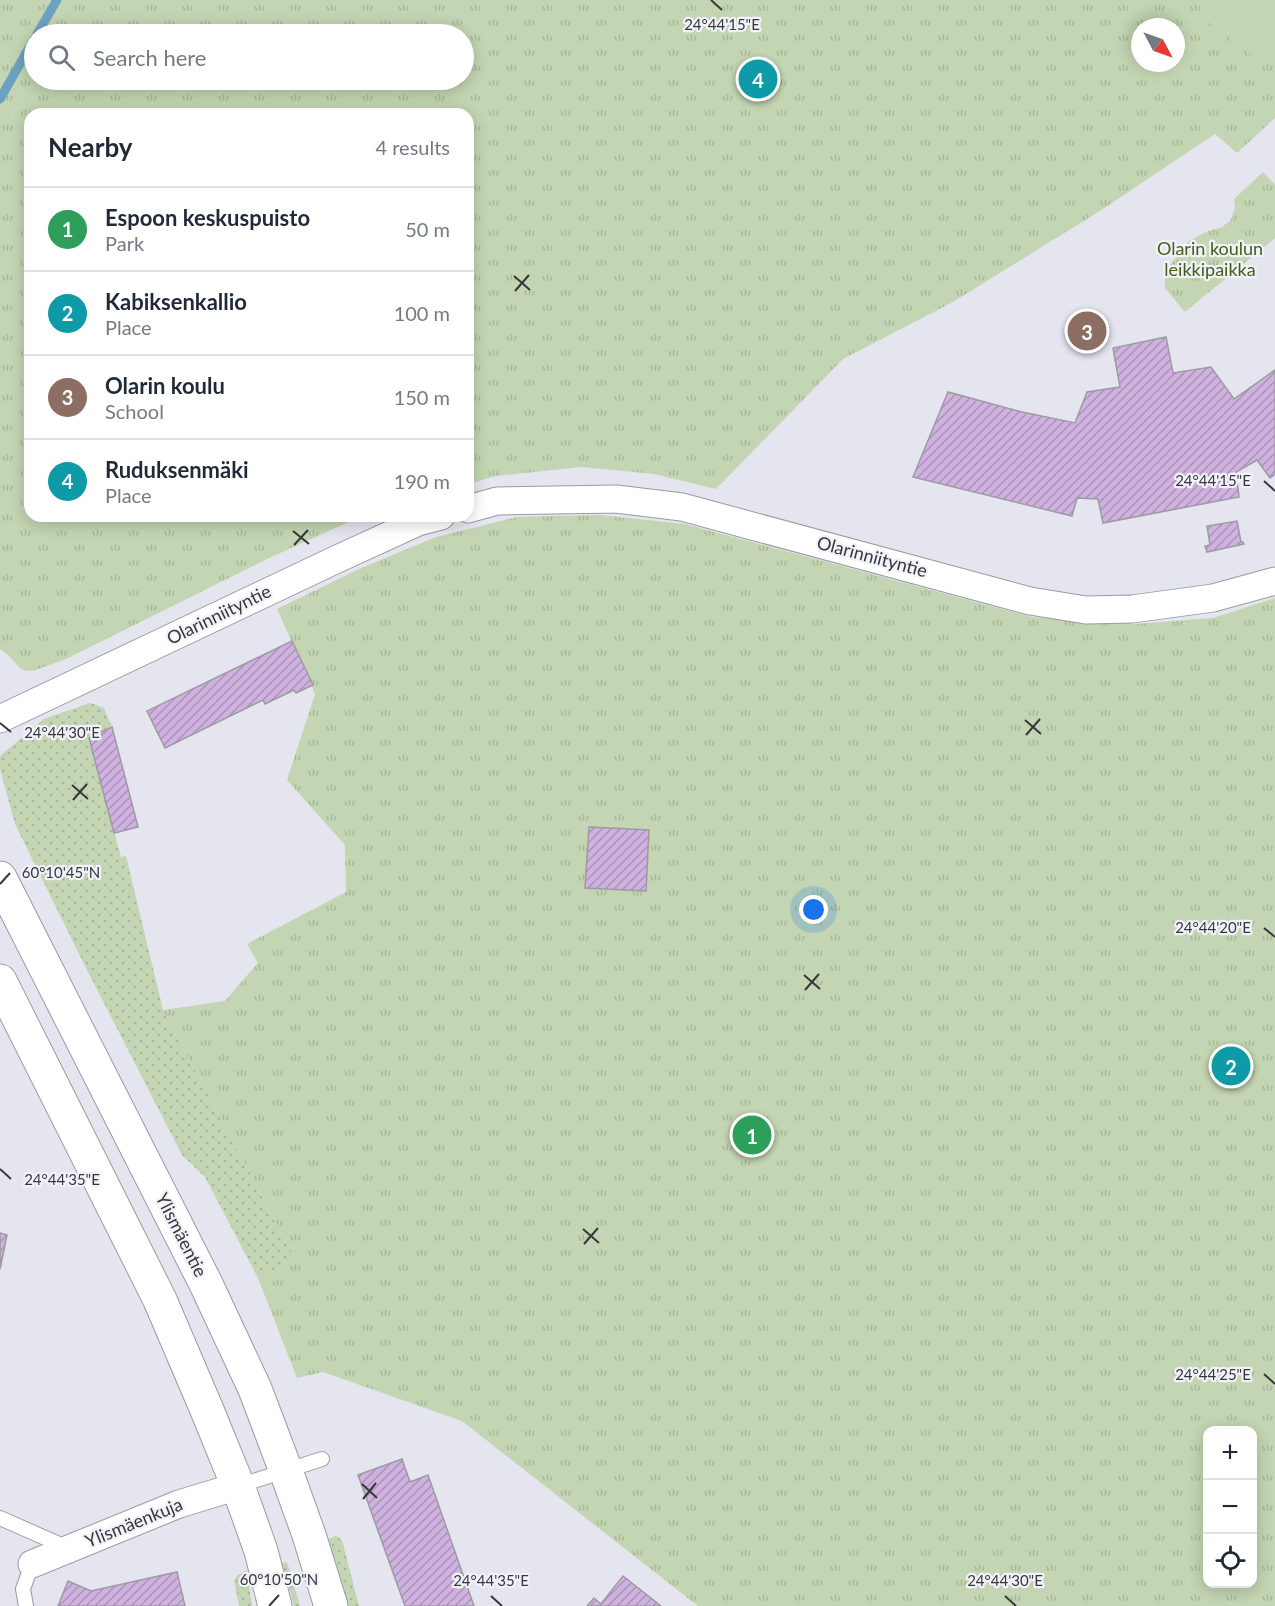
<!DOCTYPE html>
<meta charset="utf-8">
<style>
:root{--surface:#fff;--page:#f6f6f7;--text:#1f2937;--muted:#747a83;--line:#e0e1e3;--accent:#7c3aed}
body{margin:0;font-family:Lato,sans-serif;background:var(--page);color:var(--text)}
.controls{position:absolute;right:18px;bottom:18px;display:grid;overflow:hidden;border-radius:12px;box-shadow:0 3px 15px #0003}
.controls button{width:54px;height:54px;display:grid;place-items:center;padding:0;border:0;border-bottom:2px solid var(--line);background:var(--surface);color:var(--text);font:30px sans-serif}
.compass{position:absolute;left:1131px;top:18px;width:54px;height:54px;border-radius:50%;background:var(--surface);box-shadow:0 3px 15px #0003;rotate:131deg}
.you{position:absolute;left:814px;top:910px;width:21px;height:21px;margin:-15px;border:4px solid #fff;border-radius:50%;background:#1a73e8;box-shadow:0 0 0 9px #1a73e833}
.badge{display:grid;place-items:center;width:39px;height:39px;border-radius:50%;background:var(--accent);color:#fff;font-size:20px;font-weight:700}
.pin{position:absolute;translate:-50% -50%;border:3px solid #fff;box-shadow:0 2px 6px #0006}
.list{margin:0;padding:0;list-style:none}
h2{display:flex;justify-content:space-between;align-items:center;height:78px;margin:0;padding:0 24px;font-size:26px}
h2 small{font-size:20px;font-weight:400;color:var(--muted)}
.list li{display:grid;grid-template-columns:39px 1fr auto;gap:18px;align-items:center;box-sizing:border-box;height:84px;padding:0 24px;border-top:2px solid var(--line)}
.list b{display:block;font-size:22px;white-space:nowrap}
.list p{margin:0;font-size:20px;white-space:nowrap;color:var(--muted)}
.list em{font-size:20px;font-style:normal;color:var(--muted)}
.icon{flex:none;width:33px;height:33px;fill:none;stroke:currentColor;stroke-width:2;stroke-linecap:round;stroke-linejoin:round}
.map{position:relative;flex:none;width:1275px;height:1606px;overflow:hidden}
.search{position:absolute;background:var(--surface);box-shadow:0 3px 15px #0003;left:24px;top:24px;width:450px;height:66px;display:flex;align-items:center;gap:15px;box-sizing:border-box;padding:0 21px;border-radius:33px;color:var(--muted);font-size:22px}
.panel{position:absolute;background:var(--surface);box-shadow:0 3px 15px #0003;left:24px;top:108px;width:450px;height:414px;border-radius:18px}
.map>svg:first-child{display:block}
.grass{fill:url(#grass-dots)}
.park{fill:url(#park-tufts);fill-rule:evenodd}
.garden{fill:#c3d5b2}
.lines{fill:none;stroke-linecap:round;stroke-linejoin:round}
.stream{stroke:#6ca2c1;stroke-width:9}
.building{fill:url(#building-hatch);stroke:#9e9aa1;stroke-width:1.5}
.service-casing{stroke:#9a9aa3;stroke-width:16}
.minor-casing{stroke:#9a9aa3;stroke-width:29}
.primary-casing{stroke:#9a9aa3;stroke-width:35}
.service{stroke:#fff;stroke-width:14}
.minor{stroke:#fff;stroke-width:27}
.primary{stroke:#fff;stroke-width:33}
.ticks{fill:none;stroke:#37373b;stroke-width:2}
.labels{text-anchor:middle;stroke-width:4.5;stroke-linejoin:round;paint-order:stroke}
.park-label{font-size:18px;fill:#425f17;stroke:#f2f2fb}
.street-label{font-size:18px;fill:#37373b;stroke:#f2f2fb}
.ticks-label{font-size:15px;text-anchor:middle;fill:#37373b;stroke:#f2f2fb;stroke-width:4.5;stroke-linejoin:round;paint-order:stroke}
</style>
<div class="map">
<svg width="1275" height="1606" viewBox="0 0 1275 1606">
<defs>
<pattern id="grass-dots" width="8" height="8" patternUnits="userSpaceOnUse" patternTransform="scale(1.5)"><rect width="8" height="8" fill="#c3d5b2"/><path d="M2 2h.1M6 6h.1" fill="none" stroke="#a8b79a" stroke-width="1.8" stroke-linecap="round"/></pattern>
<pattern id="park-tufts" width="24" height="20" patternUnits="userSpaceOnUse" patternTransform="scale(1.5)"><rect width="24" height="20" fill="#c3d5b2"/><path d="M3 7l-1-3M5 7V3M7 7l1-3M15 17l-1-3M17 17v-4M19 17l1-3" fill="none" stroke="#a8b79a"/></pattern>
<pattern id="building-hatch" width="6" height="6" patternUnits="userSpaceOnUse" patternTransform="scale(1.5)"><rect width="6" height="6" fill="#d0b2e1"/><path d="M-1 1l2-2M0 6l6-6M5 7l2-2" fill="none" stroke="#aa92b8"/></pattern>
</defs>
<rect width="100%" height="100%" fill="#e4e5ee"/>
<!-- grass -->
<g class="grass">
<polygon points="90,703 104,708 112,727 89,739 121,857 126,856 163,1010 296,1260 258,1278 205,1177 182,1155 87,970 15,824 0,769 0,756 44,719"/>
<polygon points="336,1536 342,1540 359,1606 347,1606 328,1539"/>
<polygon points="287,1562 300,1606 294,1606 282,1563"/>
<polygon points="247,1570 252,1606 239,1606 234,1580 238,1575"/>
</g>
<!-- park -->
<g class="park">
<path d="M0 0H1275V118L1237 153 1215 134 1103 209 953 302 843 359 716 489 654 474 582 467 496 476 468 484V114H30V516H362L267 559 68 658 36 670 26 671 21 669 10 657 0 649ZM1140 27H1176V63H1140ZM34 34H464V80H34Z"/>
<polygon points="1263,172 1275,185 1275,238 1185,312 1165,288 1165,278 1170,265 1189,241 1206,232 1222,227 1231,220 1235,208 1234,199"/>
<path d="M600 515 685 524 1032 617 1136 624 1213 618 1275 598V1606H698L462 1421 323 1372 297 1378 258 1278 296 1260 163 1010 225 1001 258 963 247 944 346 892 345 845 287 780 315 694 277 609 359 569 436 537 517 517ZM1208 1430H1252V1584H1208Z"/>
</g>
<!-- garden -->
<polygon class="garden" points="1212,0 1275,0 1275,53 1266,66 1200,16"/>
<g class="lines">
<!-- stream -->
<g class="stream">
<polyline points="37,34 57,0"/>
<polyline points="0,99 34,39"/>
</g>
</g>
<!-- building -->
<g class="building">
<polygon points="1166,337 1173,373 1211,367 1234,399 1275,370 1275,474 1270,478 1257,460 1236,472 1239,497 1103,523 1098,499 1077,498 1072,516 913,477 948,392 1022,412 1075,423 1087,392 1120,387 1113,348"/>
<polygon points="1237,521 1241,542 1243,542 1244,544 1207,552 1205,546 1210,545 1207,526"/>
<polygon points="292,641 313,685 296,693 294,690 265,704 263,700 165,748 147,711"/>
<polygon points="112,727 138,827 114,833 89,738"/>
<polygon points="589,827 649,830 646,891 585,888"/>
<polygon points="0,1233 7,1235 0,1269"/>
<polygon points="402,1459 410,1482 428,1475 474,1606 405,1606 358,1475"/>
<polygon points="177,1572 185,1606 58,1606 68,1581 91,1591"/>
<polygon points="623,1576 661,1606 587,1606 594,1598 601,1604"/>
</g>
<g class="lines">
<defs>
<g id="service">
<polyline points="238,1486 322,1459"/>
<polyline points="0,1518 68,1548"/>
<polyline points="26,1606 23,1589 32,1564"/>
</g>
<g id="minor">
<polyline points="468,509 497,501 616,499 682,507 1030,601 1086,610 1132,609 1213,598 1275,581"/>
<polyline points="0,719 333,561 418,522 441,516"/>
<polyline points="32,1564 179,1504 238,1486"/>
</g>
<g id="primary">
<polyline points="0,878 206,1284 255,1389 286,1471 309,1535 331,1606"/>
<polyline points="0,981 160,1300 207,1410 238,1486 261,1551 275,1606"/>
</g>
</defs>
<!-- service casing -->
<use href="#service" class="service-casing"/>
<!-- minor casing -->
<use href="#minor" class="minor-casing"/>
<!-- primary casing -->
<use href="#primary" class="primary-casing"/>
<!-- service -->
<use href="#service" class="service"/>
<!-- minor -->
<use href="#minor" class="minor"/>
<!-- primary -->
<use href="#primary" class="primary"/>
</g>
<!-- ticks -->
<path class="ticks" d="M711 0 722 10M514 276 530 290M515 291 529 275M1264 481 1275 491M293 531 309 544M294 545 308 530M1025 720 1041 734M0 723 11 732M1026 735 1040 719M72 785 88 799M73 800 87 784M0 884 10 873M1264 928 1275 937M804 975 820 989M805 990 819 974M0 1169 11 1179M583 1229 599 1243M584 1244 598 1228M1264 1374 1275 1384M362 1484 377 1498M363 1499 376 1483M491 1596 502 1606M1005 1596 1016 1606M269 1606 279 1595"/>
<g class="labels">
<!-- park labels -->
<g class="park-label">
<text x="1210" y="255">Olarin koulun<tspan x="1210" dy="21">leikkipaikka</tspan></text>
</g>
<!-- street labels -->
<g class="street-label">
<text transform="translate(872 557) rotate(15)" y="6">Olarinniityntie</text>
<text transform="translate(219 615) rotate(-26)" y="6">Olarinniityntie</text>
<text transform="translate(181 1235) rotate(63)" y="6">Ylismäentie</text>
<text transform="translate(134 1523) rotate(-22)" y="6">Ylismäenkuja</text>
</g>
</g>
<g class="ticks-label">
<text x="722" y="30">24°44'15"E</text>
<text x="1213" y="486">24°44'15"E</text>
<text x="62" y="738">24°44'30"E</text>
<text x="61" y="878">60°10'45"N</text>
<text x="1213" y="933">24°44'20"E</text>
<text x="62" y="1185">24°44'35"E</text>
<text x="1213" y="1380">24°44'25"E</text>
<text x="279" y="1585">60°10'50"N</text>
<text x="491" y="1586">24°44'35"E</text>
<text x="1005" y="1586">24°44'30"E</text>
</g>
</svg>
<div class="controls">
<button>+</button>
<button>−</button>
<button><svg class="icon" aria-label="locate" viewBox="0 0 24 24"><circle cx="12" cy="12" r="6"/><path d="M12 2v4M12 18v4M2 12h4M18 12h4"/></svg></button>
</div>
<svg class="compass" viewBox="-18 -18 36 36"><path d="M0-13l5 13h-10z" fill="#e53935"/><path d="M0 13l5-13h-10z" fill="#747a83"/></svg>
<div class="you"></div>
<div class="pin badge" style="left:752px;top:1135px;background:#2e9e5b">1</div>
<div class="pin badge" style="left:1231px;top:1066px;background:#0f9aa8">2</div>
<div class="pin badge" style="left:1087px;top:331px;background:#8d6e63">3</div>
<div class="pin badge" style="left:758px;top:79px;background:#0f9aa8">4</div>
<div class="search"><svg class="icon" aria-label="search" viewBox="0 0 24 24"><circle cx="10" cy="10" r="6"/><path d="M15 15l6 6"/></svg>Search here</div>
<section class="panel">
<h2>Nearby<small>4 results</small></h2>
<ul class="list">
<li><span class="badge" style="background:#2e9e5b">1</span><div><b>Espoon keskuspuisto</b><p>Park</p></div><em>50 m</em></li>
<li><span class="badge" style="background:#0f9aa8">2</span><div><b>Kabiksenkallio</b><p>Place</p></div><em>100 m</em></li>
<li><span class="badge" style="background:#8d6e63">3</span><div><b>Olarin koulu</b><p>School</p></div><em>150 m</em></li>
<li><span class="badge" style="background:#0f9aa8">4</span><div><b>Ruduksenmäki</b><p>Place</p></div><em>190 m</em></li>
</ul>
</section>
</div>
